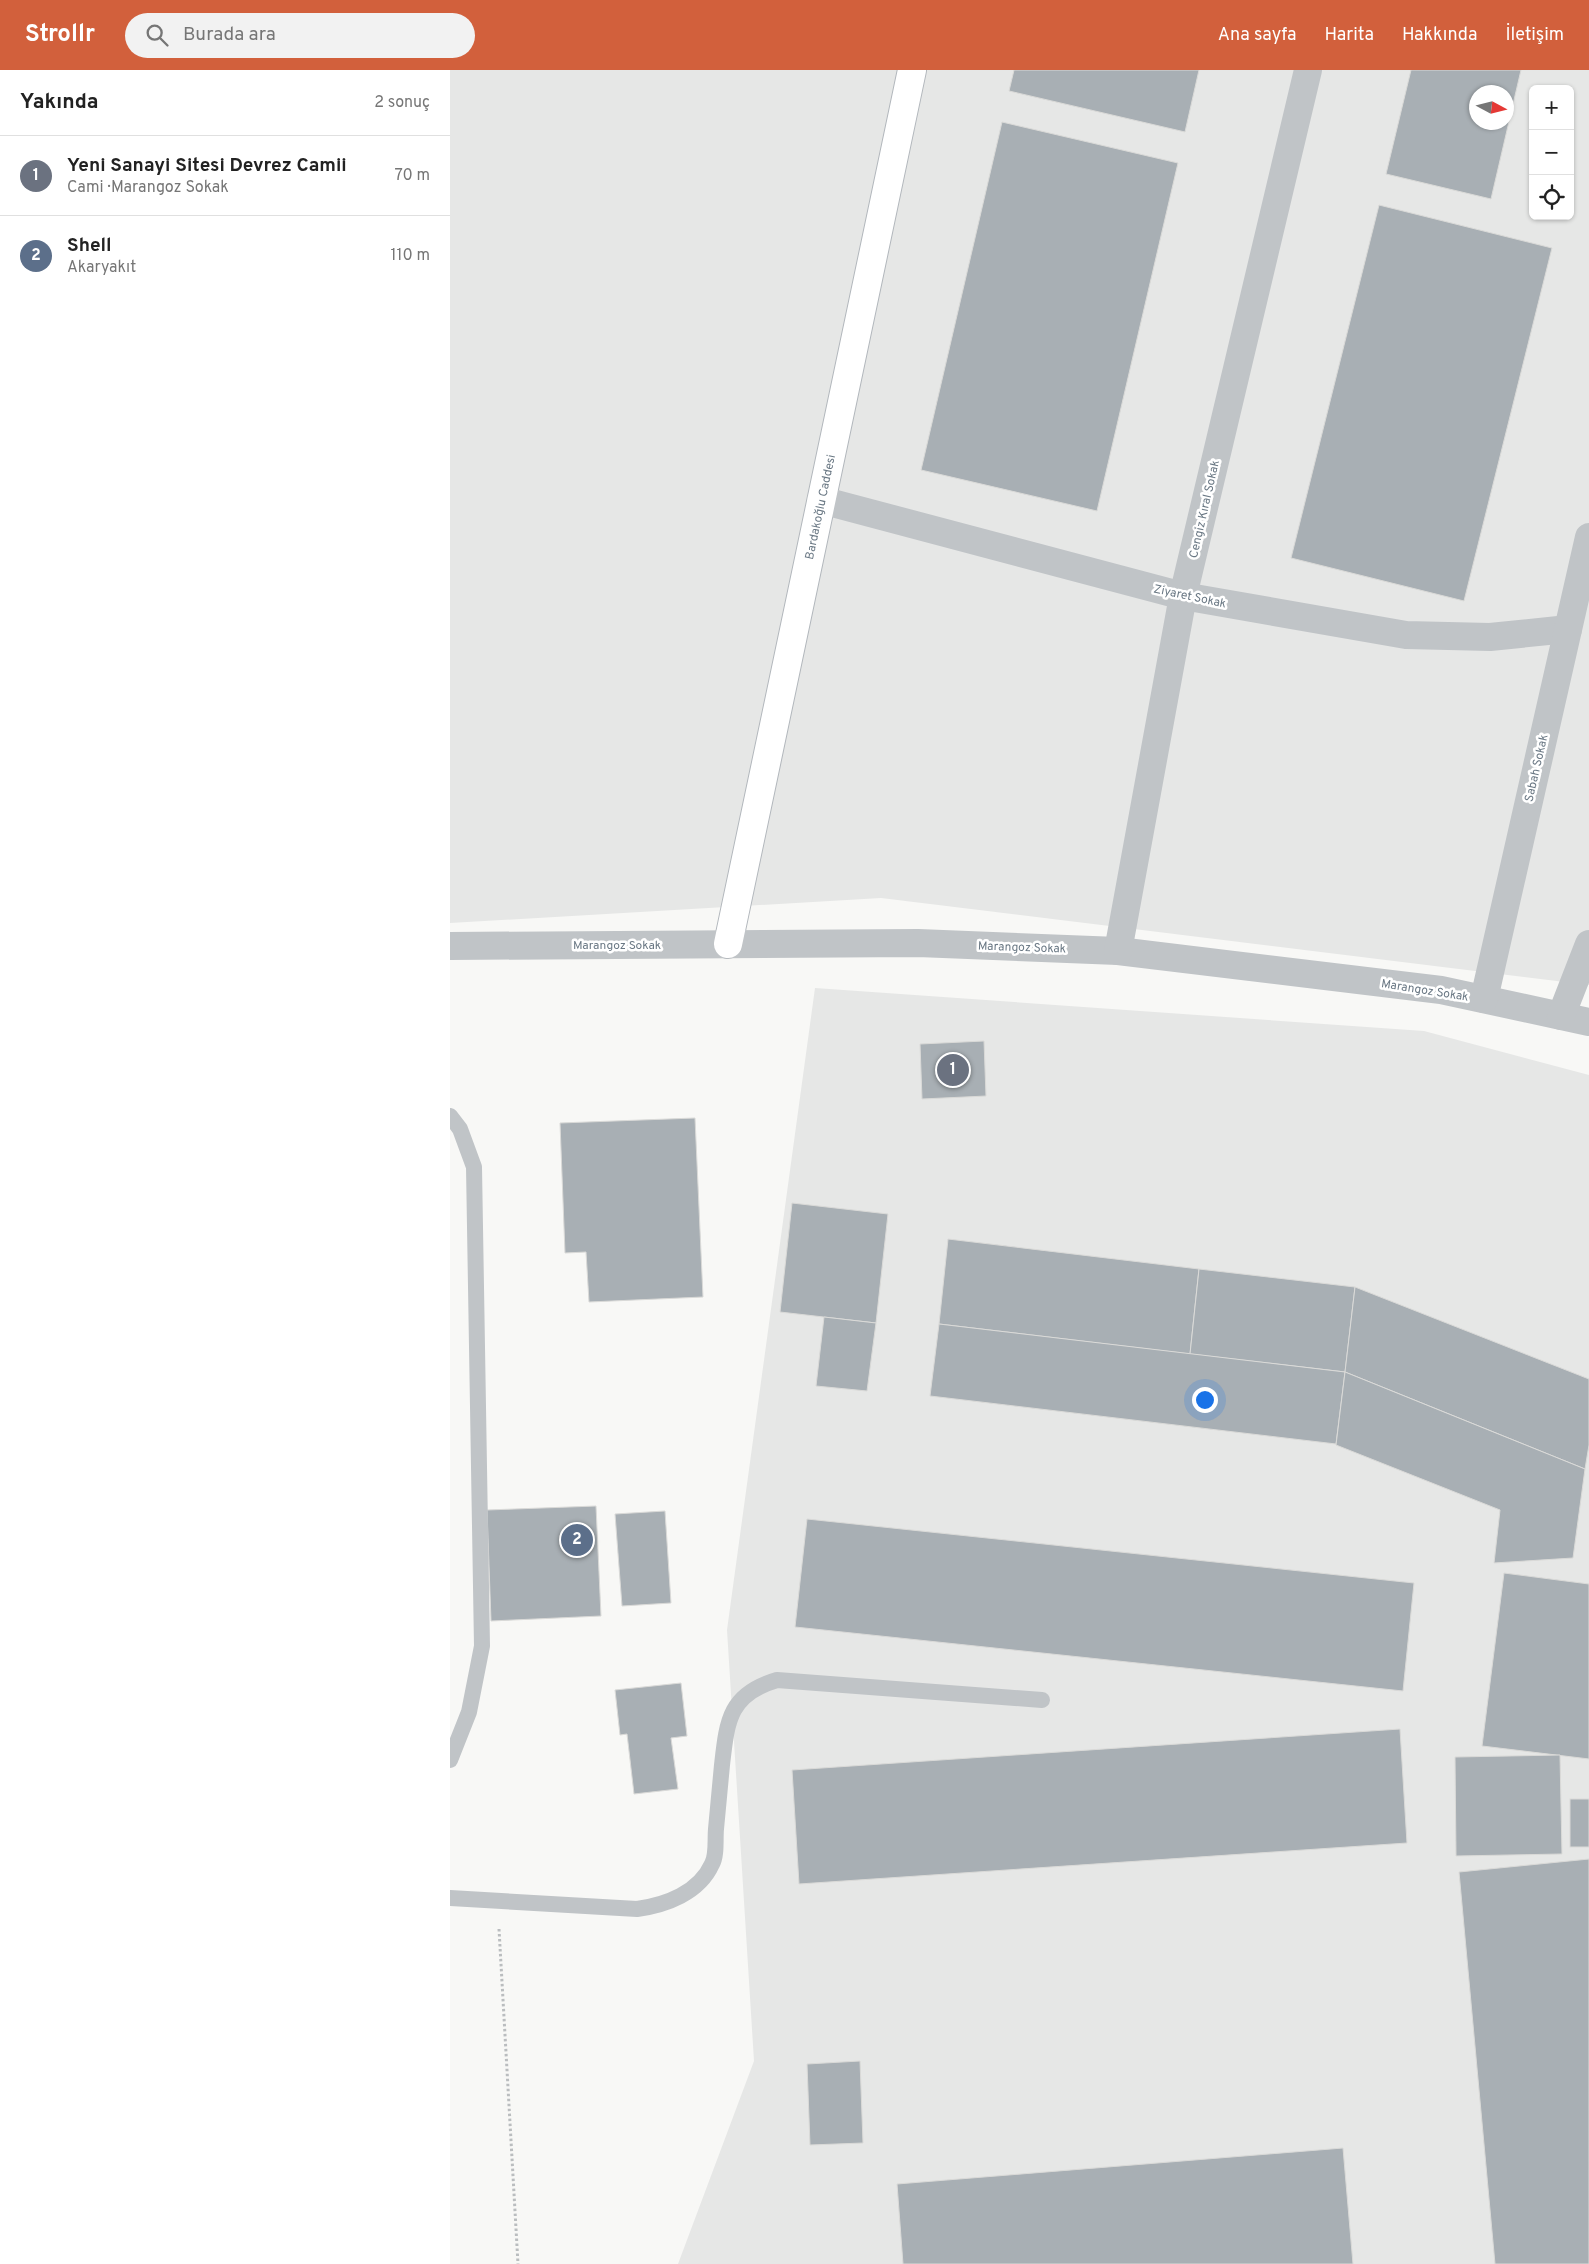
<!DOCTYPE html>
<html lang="tr">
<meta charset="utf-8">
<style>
:root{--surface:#fff;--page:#f2f2f2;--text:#222;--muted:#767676;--line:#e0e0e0;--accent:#d2603c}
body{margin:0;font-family:Overpass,sans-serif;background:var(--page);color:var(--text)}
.controls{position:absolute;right:15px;top:15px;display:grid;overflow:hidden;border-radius:8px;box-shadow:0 1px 4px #0004}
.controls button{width:45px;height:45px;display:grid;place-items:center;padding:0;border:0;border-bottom:1px solid var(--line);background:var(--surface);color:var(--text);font:25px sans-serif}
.compass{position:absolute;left:1019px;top:15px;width:45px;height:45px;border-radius:50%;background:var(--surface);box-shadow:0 1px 4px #0004;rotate:97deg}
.you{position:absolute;left:754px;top:1329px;width:18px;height:18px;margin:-12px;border:4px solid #fff;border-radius:50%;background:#1a73e8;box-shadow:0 0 0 8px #1a73e833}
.badge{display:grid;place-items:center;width:32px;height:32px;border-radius:50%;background:var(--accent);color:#fff;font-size:16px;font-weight:700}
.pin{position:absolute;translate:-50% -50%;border:2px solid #fff;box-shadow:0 1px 5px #0006}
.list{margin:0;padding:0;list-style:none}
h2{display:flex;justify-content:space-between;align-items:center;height:65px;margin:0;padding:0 20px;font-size:21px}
h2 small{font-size:16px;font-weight:400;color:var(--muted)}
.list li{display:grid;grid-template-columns:32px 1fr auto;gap:15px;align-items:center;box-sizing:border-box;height:80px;padding:0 20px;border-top:1px solid var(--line)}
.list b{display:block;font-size:19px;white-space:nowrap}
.list p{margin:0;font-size:16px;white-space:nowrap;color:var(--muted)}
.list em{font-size:16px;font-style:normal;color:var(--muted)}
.icon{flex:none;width:28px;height:28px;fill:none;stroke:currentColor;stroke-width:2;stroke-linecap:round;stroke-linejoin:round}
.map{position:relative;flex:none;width:1139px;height:2194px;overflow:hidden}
header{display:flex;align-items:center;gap:30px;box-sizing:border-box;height:70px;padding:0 25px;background:var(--accent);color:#fff}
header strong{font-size:24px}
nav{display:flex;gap:28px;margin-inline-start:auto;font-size:18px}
.search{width:350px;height:45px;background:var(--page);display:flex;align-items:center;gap:12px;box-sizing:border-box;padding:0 18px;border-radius:28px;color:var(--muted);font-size:19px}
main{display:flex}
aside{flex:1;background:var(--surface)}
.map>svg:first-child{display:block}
.built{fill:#e6e7e6;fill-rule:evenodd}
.building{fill:#a8afb4;stroke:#dadad8;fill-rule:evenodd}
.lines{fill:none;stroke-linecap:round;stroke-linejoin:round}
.secondary-casing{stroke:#b2b7bc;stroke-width:30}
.path{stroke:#babdbf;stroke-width:3;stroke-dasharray:2.5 2.5;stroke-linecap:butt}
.lane{stroke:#c0c4c7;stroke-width:16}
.street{stroke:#c0c4c7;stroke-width:28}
.secondary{stroke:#fff;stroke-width:28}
.labels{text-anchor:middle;stroke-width:5;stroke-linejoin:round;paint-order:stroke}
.street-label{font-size:12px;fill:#6a7884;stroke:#fff}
</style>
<header>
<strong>Strollr</strong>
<div class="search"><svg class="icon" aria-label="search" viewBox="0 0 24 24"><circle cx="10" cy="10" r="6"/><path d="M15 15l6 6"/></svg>Burada ara</div>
<nav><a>Ana sayfa</a><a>Harita</a><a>Hakkında</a><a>İletişim</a></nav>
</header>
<main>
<aside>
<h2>Yakında<small>2 sonuç</small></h2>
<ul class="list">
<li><span class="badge" style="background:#6b7280">1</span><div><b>Yeni Sanayi Sitesi Devrez Camii</b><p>Cami · Marangoz Sokak</p></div><em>70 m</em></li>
<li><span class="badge" style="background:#5c6f8a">2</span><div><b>Shell</b><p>Akaryakıt</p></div><em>110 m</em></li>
</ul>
</aside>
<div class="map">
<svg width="1139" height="2194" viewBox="0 0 1139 2194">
<rect width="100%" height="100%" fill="#f8f8f6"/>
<!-- built -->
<g class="built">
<path d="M0 0H1139V915L431 828 0 853ZM1083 19H1120V146H1083ZM1026 22H1056V52H1026Z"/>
<polygon points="365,918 974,961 1139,1005 1139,2194 228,2194 304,1991 277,1560"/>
</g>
<!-- building -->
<g class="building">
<polygon points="564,0 749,0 735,62 559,21"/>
<path d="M961 0H1071L1041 129 936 104ZM1026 22H1056V52H1026Z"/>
<polygon points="552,52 728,93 647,441 471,400"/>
<polygon points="929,135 1102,178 1014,531 841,488"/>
<polygon points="534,971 536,1026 472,1029 470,974"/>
<polygon points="245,1048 253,1227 139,1232 136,1182 115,1183 110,1053"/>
<polygon points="342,1133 438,1144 426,1253 330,1242"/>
<polygon points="498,1169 749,1199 740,1284 489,1254"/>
<polygon points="749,1199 905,1217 895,1302 740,1284"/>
<polygon points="905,1217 1139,1309 1139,1375 1135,1399 895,1302"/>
<polygon points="374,1247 426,1253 417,1321 366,1316"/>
<polygon points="489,1254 895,1302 886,1374 480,1326"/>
<polygon points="895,1302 1135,1399 1123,1488 1044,1493 1050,1440 886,1375"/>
<polygon points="146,1436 151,1546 41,1551 37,1440"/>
<polygon points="215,1441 221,1533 172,1536 165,1444"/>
<polygon points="357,1449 964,1513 953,1621 345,1557"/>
<polygon points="1054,1503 1139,1514 1139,1689 1032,1676"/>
<polygon points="231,1613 237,1666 221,1668 228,1719 184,1724 177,1664 170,1665 165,1620"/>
<polygon points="950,1659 957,1773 349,1814 342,1700"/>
<polygon points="1110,1685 1112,1784 1006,1786 1005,1687"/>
<rect x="1120" y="1729" width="19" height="48"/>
<polygon points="1139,1789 1139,2194 1045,2194 1009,1802"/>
<polygon points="410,1991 413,2073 360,2075 357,1994"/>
<polygon points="893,2078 903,2194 453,2194 447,2114"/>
</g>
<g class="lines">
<defs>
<polyline id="secondary" points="278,874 462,0"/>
</defs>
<!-- secondary casing -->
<use href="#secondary" class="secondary-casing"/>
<!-- path -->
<polyline class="path" points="49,1859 68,2194"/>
<!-- lane -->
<g class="lane">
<polyline points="0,1046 10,1059 24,1097 32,1576 19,1642 0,1690"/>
<path d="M0 1828 187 1839C216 1835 249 1823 262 1794 267 1785 265 1769 266 1759 268 1738 270 1716 272 1695 277 1651 279 1624 327 1610L592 1630"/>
</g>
<!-- street -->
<g class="street">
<polyline points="371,430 733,526 956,565 1040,567 1118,559"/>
<polyline points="0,876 468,873 668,881 991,920 1139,952"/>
<polyline points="668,881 733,526 858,0"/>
<polyline points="1034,929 1139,467"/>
<polyline points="1111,946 1139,874"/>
</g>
<!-- secondary -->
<use href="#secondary" class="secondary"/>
</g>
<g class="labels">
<!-- street labels -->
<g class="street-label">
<text transform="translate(370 437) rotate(-78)" y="4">Bardakoğlu Caddesi</text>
<text transform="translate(754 439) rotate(-77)" y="4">Cengiz Kıral Sokak</text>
<text transform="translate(740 526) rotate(12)" y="4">Ziyaret Sokak</text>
<text transform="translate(1086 698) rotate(-77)" y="4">Sabah Sokak</text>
<text x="167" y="879">Marangoz Sokak</text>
<text transform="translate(572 877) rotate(2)" y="4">Marangoz Sokak</text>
<text transform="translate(975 920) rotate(9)" y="4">Marangoz Sokak</text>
</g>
</g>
</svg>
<div class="controls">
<button>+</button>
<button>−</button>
<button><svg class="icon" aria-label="locate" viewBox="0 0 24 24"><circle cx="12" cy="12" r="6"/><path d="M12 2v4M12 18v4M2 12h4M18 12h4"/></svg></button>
</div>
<svg class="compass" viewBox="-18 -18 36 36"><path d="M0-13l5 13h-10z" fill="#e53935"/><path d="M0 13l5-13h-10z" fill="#767676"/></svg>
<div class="you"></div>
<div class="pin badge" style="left:503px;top:1000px;background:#6b7280">1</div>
<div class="pin badge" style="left:127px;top:1470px;background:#5c6f8a">2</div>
</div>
</main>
